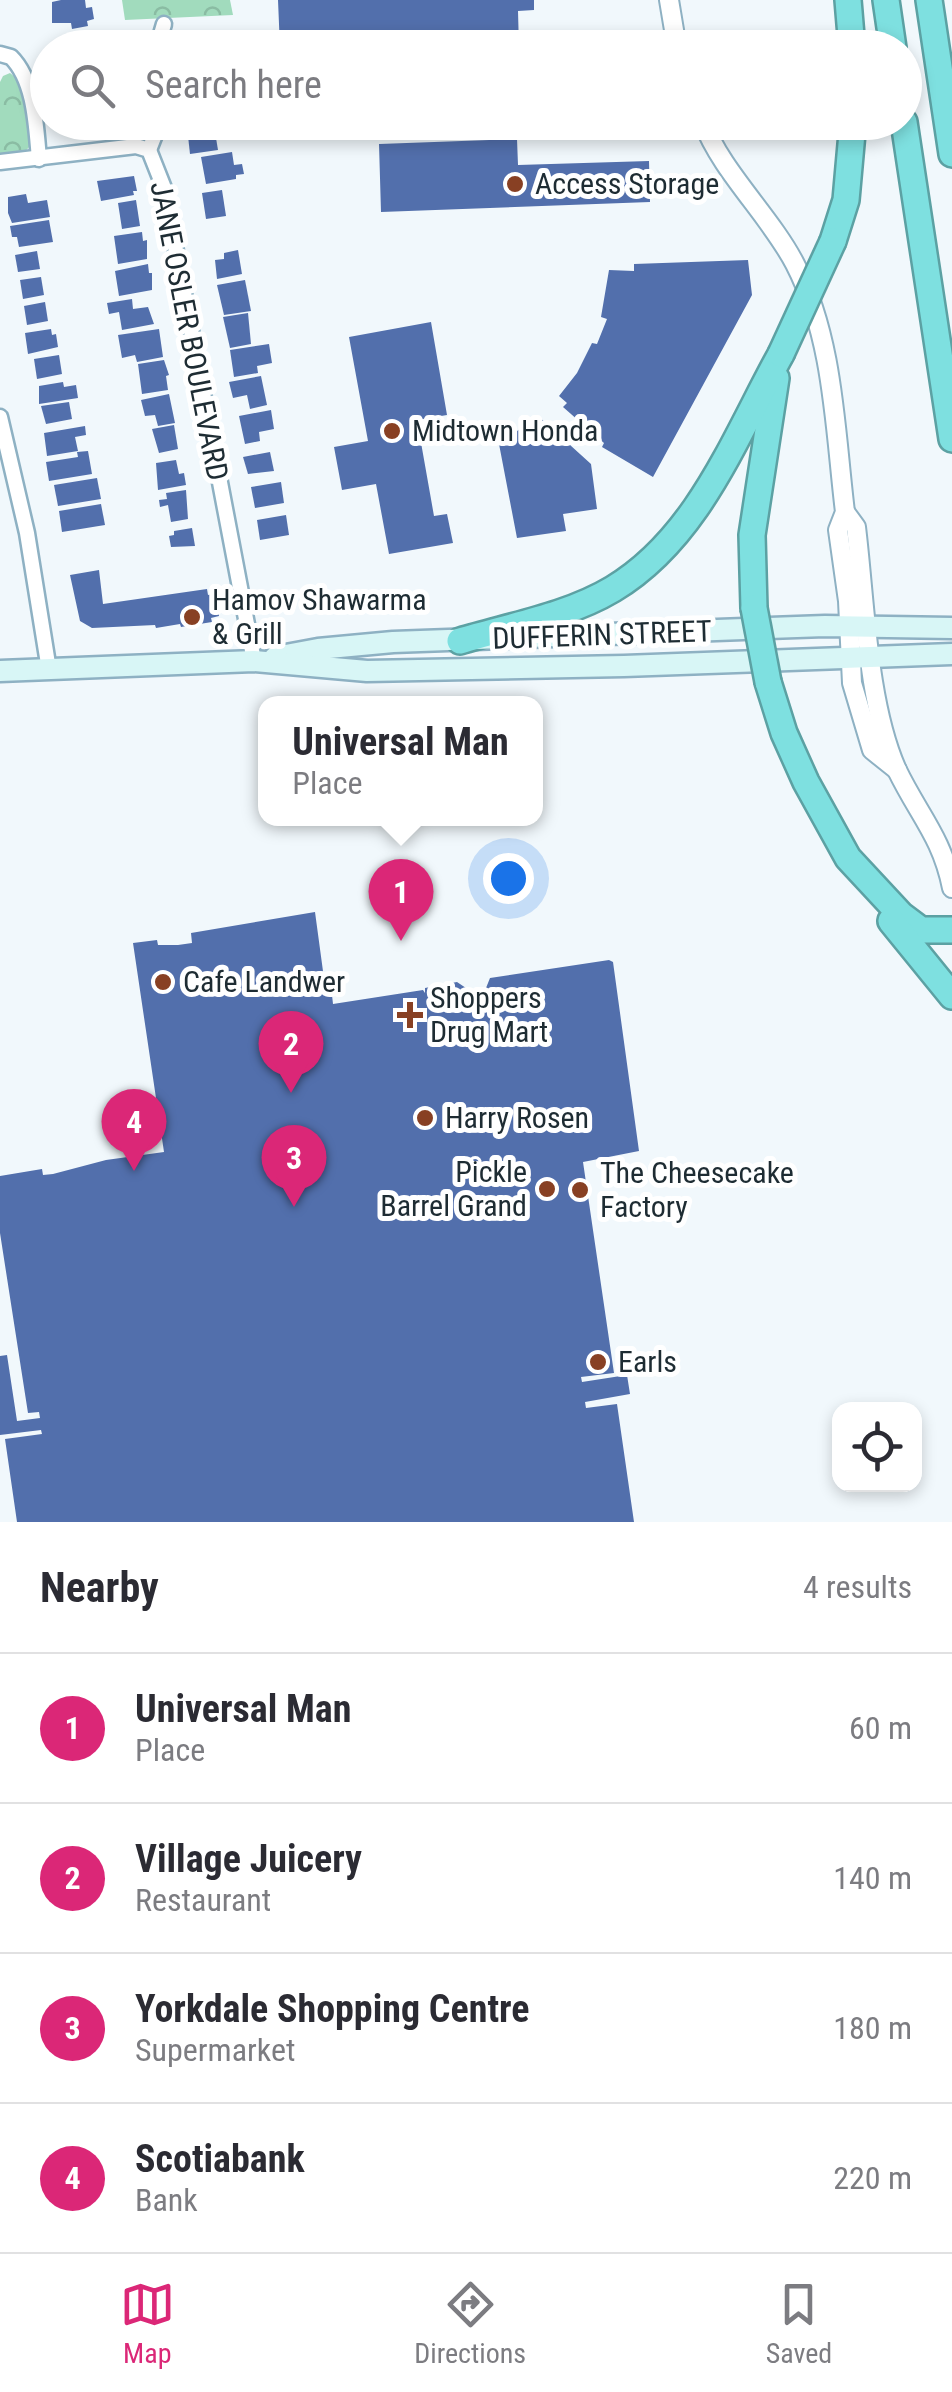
<!DOCTYPE html>
<style>
:root{--surface:#fff;--page:#f2f2f3;--text:#2b2b33;--muted:#7c7c81;--line:#e1e1e2;--accent:#db2777}
body{margin:0;font-family:"Roboto Condensed",sans-serif;background:var(--page);color:var(--text)}
.controls{position:absolute;right:30px;bottom:30px;display:grid;overflow:hidden;border-radius:20px;box-shadow:0 5px 15px #0003}
.controls button{width:90px;height:90px;display:grid;place-items:center;padding:0;border:0;border-bottom:2px solid var(--line);background:var(--surface);color:var(--text);font:50px sans-serif}
.you{position:absolute;left:508px;top:878px;width:35px;height:35px;margin:-25px;border:8px solid #fff;border-radius:50%;background:#1a73e8;box-shadow:0 0 0 15px #1a73e833}
.badge{display:grid;place-items:center;width:65px;height:65px;border-radius:50%;background:var(--accent);color:#fff;font-size:32px;font-weight:700}
.pin{position:absolute;translate:-50% -82px;filter:drop-shadow(0 2px 5px #0008)}
.pin::after{content:'';position:absolute;top:52px;width:35px;height:30px;background:inherit;clip-path:polygon(0 0,100% 0,50% 100%)}
.popup{position:absolute;left:258px;top:696px;width:285px;height:130px;box-sizing:border-box;display:grid;place-content:center;border-radius:20px;background:var(--surface);filter:drop-shadow(0 2px 8px #0005);font-size:32px;white-space:nowrap;color:var(--muted)}
.popup b{font-size:38px;color:var(--text)}
.popup::after{content:'';position:absolute;left:50%;top:100%;margin-left:-20px;border:20px solid transparent;border-top-color:var(--surface)}
.list{margin:0;padding:0;list-style:none}
h2{display:flex;justify-content:space-between;align-items:center;height:130px;margin:0;padding:0 40px;font-size:42px}
h2 small{font-size:32px;font-weight:400;color:var(--muted)}
.list li{display:grid;grid-template-columns:65px 1fr auto;gap:30px;align-items:center;box-sizing:border-box;height:150px;padding:0 40px;border-top:2px solid var(--line)}
.list b{display:block;font-size:38px;white-space:nowrap}
.list p{margin:0;font-size:32px;white-space:nowrap;color:var(--muted)}
.list em{font-size:32px;font-style:normal;color:var(--muted)}
.icon{flex:none;width:55px;height:55px;fill:none;stroke:currentColor;stroke-width:2;stroke-linecap:round;stroke-linejoin:round}
.map{position:relative;flex:none;width:952px;height:1522px;overflow:hidden}
.search{position:absolute;background:var(--surface);box-shadow:0 5px 15px #0003;left:30px;right:30px;top:30px;height:110px;display:flex;align-items:center;gap:25px;box-sizing:border-box;padding:0 35px;border-radius:55px;color:var(--muted);font-size:38px}
.sheet{height:730px;background:var(--surface)}
nav{display:flex;justify-content:space-around;align-items:center;box-sizing:border-box;height:140px;border-top:2px solid var(--line);background:var(--surface);font-size:28px;color:var(--muted)}
nav a{display:grid;justify-items:center;gap:5px}
nav .on{color:var(--accent)}
.map>svg:first-child{display:block}
.forest{fill:url(#forest-crowns)}
.building{fill:#526fac}
.lines{fill:none;stroke-linecap:round;stroke-linejoin:round}
.minor-casing{stroke:#8eb1c3;stroke-width:19}
.tertiary-casing{stroke:#8eb1c3;stroke-width:22}
.secondary-casing{stroke:#8eb1c3;stroke-width:25}
.motorway-casing{stroke:#5ca1a3;stroke-width:30}
.minor{stroke:#fff;stroke-width:14}
.tertiary{stroke:#fff;stroke-width:18}
.secondary{stroke:#d8f6f6;stroke-width:20}
.motorway{stroke:#7ee0e0;stroke-width:25}
.motorway-bridge-casing{stroke:#5ca1a3;stroke-width:30;stroke-linecap:butt}
.motorway-bridge{stroke:#7ee0e0;stroke-width:25}
.poi-dot{fill:#884023;stroke:#fff;stroke-width:4}
.labels{text-anchor:middle;stroke-width:10;stroke-linejoin:round;paint-order:stroke}
.poi-label{font-size:30px;fill:#1e2c33;stroke:#fff;text-anchor:start}
.street-label{font-size:30px;fill:#1e2c33;stroke:#fff}
</style>
<div class="map">
<svg width="952" height="1522" viewBox="0 0 952 1522">
<defs>
<pattern id="forest-crowns" width="20" height="18" patternUnits="userSpaceOnUse" patternTransform="scale(2.5)"><rect width="20" height="18" fill="#a1dbbd"/><path d="M2 6a3 3 0 1 1 6 0M12 15a3 3 0 1 1 6 0" fill="none" stroke="#8abca3"/></pattern>
</defs>
<rect width="100%" height="100%" fill="#f1f8fc"/>
<!-- forest -->
<g class="forest">
<polygon points="122,0 230,0 233,15 125,20"/>
<polygon points="10,73 21,82 30,146 23,154 0,156 0,82 3,76"/>
</g>
<!-- building -->
<g class="building">
<polygon points="61,0 85,0 86,8 92,7 94,19 87,21 88,26 72,29 71,23 52,23 52,2"/>
<polygon points="278,0 534,0 534,10 518,11 519,48 280,48"/>
<polygon points="82,39 84,48 54,48 53,43"/>
<polygon points="636,39 636,48 576,48 576,41"/>
<polygon points="215,132 218,150 190,154 188,136"/>
<polygon points="517,139 518,165 649,161 650,202 381,212 379,144"/>
<polygon points="232,152 234,165 242,164 244,174 236,175 236,179 206,184 201,157"/>
<polygon points="134,176 137,191 133,191 134,195 101,201 97,181"/>
<polygon points="222,190 226,216 206,219 202,193"/>
<polygon points="26,194 28,203 47,200 50,217 12,223 8,213 8,197"/>
<polygon points="136,200 140,226 122,229 118,203"/>
<polygon points="49,220 53,242 19,247 17,237 12,237 10,226"/>
<polygon points="142,232 143,241 147,240 147,259 118,264 114,236"/>
<polygon points="238,250 242,274 217,279 215,260 224,259 224,253"/>
<polygon points="37,251 40,269 18,272 15,255"/>
<polygon points="748,260 752,295 653,477 602,447 604,443 563,407 567,403 559,396 577,373 592,343 597,344 607,319 601,317 609,270 634,271 634,264"/>
<polygon points="148,264 149,273 152,273 152,290 119,296 115,271"/>
<polygon points="41,277 44,295 23,299 20,280"/>
<polygon points="245,280 251,311 224,315 217,285"/>
<polygon points="132,299 133,309 148,307 154,324 122,330 119,312 109,314 107,303"/>
<polygon points="45,302 48,321 27,325 24,306"/>
<polygon points="248,313 251,344 230,348 223,317"/>
<polygon points="431,322 447,415 417,420 434,516 447,514 453,543 389,554 376,484 342,490 334,447 368,441 349,337"/>
<polygon points="51,329 52,335 56,334 58,347 28,354 25,333"/>
<polygon points="159,329 163,357 137,362 135,355 122,358 118,335"/>
<polygon points="269,344 272,363 257,366 258,373 234,377 230,350"/>
<polygon points="59,355 62,374 37,379 34,359"/>
<polygon points="164,360 169,375 166,376 168,390 142,394 138,364"/>
<polygon points="261,376 267,405 250,409 247,395 233,398 229,382"/>
<polygon points="63,382 64,387 76,385 78,398 39,404 39,386"/>
<polygon points="169,394 175,423 158,426 155,415 145,416 141,400"/>
<polygon points="69,402 72,419 46,424 41,406"/>
<polygon points="271,410 274,429 259,432 260,441 245,444 239,416"/>
<polygon points="538,416 591,464 597,509 563,514 566,531 517,538 499,444"/>
<polygon points="174,425 178,449 159,453 152,429"/>
<polygon points="85,426 86,435 75,437 78,451 47,456 44,433"/>
<polygon points="88,451 92,474 49,481 46,462 78,457 77,452"/>
<polygon points="270,452 274,471 248,474 243,457"/>
<polygon points="176,460 179,474 184,473 186,485 158,490 156,463"/>
<polygon points="97,478 101,499 58,506 54,485"/>
<polygon points="281,482 284,503 255,508 251,487"/>
<polygon points="186,490 188,519 171,522 168,505 160,507 159,500 167,499 166,493"/>
<polygon points="101,504 105,525 62,532 59,511"/>
<polygon points="286,515 289,535 260,540 257,520"/>
<polygon points="192,528 195,546 171,547 169,536 174,535 174,531"/>
<polygon points="99,570 103,604 207,589 208,595 216,593 219,616 211,618 212,622 181,627 180,624 156,628 155,625 92,628 80,621 70,575"/>
<polygon points="315,912 325,986 331,986 333,1004 423,990 425,993 425,988 457,982 475,994 484,993 490,978 609,960 613,962 639,1151 583,1162 614,1373 581,1377 582,1382 627,1375 630,1394 585,1402 586,1408 617,1404 634,1522 17,1522 5,1439 42,1434 41,1430 0,1435 0,1356 7,1355 17,1421 40,1418 39,1412 28,1413 0,1233 0,1176 42,1169 43,1175 53,1174 106,1160 164,1152 133,943 157,940 158,945 178,945 192,943 191,933"/>
</g>
<g class="lines">
<defs>
<g id="minor">
<polyline points="157,48 164,24"/>
<path d="M0 54 11 57C35 81 36 127 39 159"/>
<polyline points="149,150 160,122"/>
<polyline points="0,162 136,146 149,150 164,188 254,661"/>
<polyline points="0,417 27,533 49,670"/>
</g>
<g id="tertiary">
<polyline points="669,0 677,48"/>
<path d="M703 122C721 171 771 217 795 264 834 339 835 431 845 512L838 530 848 601 852 683 872 750 897 770"/>
<path d="M845 512 856 527C865 600 867 703 897 770 918 814 942 837 952 888"/>
</g>
<g id="secondary">
<polyline points="275,657 318,649 393,642 825,626 952,628"/>
<polyline points="0,671 254,661 367,671 624,666 952,654"/>
</g>
<g id="motorway">
<polyline points="848,0 852,48"/>
<polyline points="886,0 893,48"/>
<polyline points="929,0 952,154"/>
<polyline points="904,122 952,439"/>
<polyline points="833,241 846,200 853,122"/>
<polyline points="754,608 752,535 776,378"/>
<path d="M460 641C510 626 568 616 613 589 698 538 735 437 781 354"/>
<polyline points="768,682 784,733 806,782 848,858 901,915 921,930 952,930"/>
<polyline points="891,921 952,996"/>
</g>
</defs>
<!-- minor casing -->
<use href="#minor" class="minor-casing"/>
<!-- tertiary casing -->
<use href="#tertiary" class="tertiary-casing"/>
<!-- secondary casing -->
<use href="#secondary" class="secondary-casing"/>
<!-- motorway casing -->
<use href="#motorway" class="motorway-casing"/>
<!-- minor -->
<use href="#minor" class="minor"/>
<!-- tertiary -->
<use href="#tertiary" class="tertiary"/>
<!-- secondary -->
<use href="#secondary" class="secondary"/>
<!-- motorway -->
<use href="#motorway" class="motorway"/>
<defs>
<g id="motorway-bridge">
<polyline points="781,354 833,241"/>
<polyline points="754,608 768,682"/>
</g>
</defs>
<!-- motorway-bridge casing -->
<use href="#motorway-bridge" class="motorway-bridge-casing"/>
<!-- motorway-bridge -->
<use href="#motorway-bridge" class="motorway-bridge"/>
</g>
<!-- markers -->
<g class="poi-dot">
<circle cx="515" cy="184" r="10"/>
<circle cx="392" cy="431" r="10"/>
<circle cx="192" cy="617" r="10"/>
<circle cx="163" cy="982" r="10"/>
<path d="M405 1000h10v10h10v10h-10v10h-10v-10h-10v-10h10z"/>
<circle cx="425" cy="1118" r="10"/>
<circle cx="547" cy="1189" r="10"/>
<circle cx="580" cy="1190" r="10"/>
<circle cx="598" cy="1362" r="10"/>
</g>
<g class="labels">
<!-- poi labels -->
<g class="poi-label">
<text x="535" y="194">Access Storage</text>
<text x="412" y="441">Midtown Honda</text>
<text x="212" y="610">Hamov Shawarma<tspan x="212" dy="34">&amp; Grill</tspan></text>
<text x="183" y="992">Cafe Landwer</text>
<text x="430" y="1008">Shoppers<tspan x="430" dy="34">Drug Mart</tspan></text>
<text x="445" y="1128">Harry Rosen</text>
<text x="527" y="1182" text-anchor="end">Pickle<tspan x="527" dy="34">Barrel Grand</tspan></text>
<text x="600" y="1183">The Cheesecake<tspan x="600" dy="34">Factory</tspan></text>
<text x="618" y="1372">Earls</text>
</g>
<!-- street labels -->
<g class="street-label">
<text transform="translate(189 331) rotate(79)" y="10">JANE OSLER BOULEVARD</text>
<text transform="translate(602 635) rotate(-2)" y="10">DUFFERIN STREET</text>
</g>
</g>
</svg>
<div class="controls">
<button><svg class="icon" aria-label="locate" viewBox="0 0 24 24"><circle cx="12" cy="12" r="6"/><path d="M12 2v4M12 18v4M2 12h4M18 12h4"/></svg></button>
</div>
<div class="you"></div>
<div class="pin badge" style="left:401px;top:941px">1</div>
<div class="popup"><b>Universal Man</b>Place</div>
<div class="pin badge" style="left:291px;top:1093px">2</div>
<div class="pin badge" style="left:294px;top:1207px">3</div>
<div class="pin badge" style="left:134px;top:1171px">4</div>
<div class="search"><svg class="icon" aria-label="search" viewBox="0 0 24 24"><circle cx="10" cy="10" r="6"/><path d="M15 15l6 6"/></svg>Search here</div>
</div>
<section class="sheet">
<h2>Nearby<small>4 results</small></h2>
<ul class="list">
<li><span class="badge">1</span><div><b>Universal Man</b><p>Place</p></div><em>60 m</em></li>
<li><span class="badge">2</span><div><b>Village Juicery</b><p>Restaurant</p></div><em>140 m</em></li>
<li><span class="badge">3</span><div><b>Yorkdale Shopping Centre</b><p>Supermarket</p></div><em>180 m</em></li>
<li><span class="badge">4</span><div><b>Scotiabank</b><p>Bank</p></div><em>220 m</em></li>
</ul>
</section>
<nav>
<a class="on"><svg class="icon" aria-label="map" viewBox="0 0 24 24"><path d="M3 6l6-2 6 2 6-2v14l-6 2-6-2-6 2zM9 4v14M15 6v14"/></svg>Map</a>
<a><svg class="icon" aria-label="directions" viewBox="0 0 24 24"><path d="M12 3l9 9-9 9-9-9zM9 14v-3h6M13 9l2 2-2 2"/></svg>Directions</a>
<a><svg class="icon" aria-label="saved" viewBox="0 0 24 24"><path d="M7 4h10v16l-5-4-5 4z"/></svg>Saved</a>
</nav>
